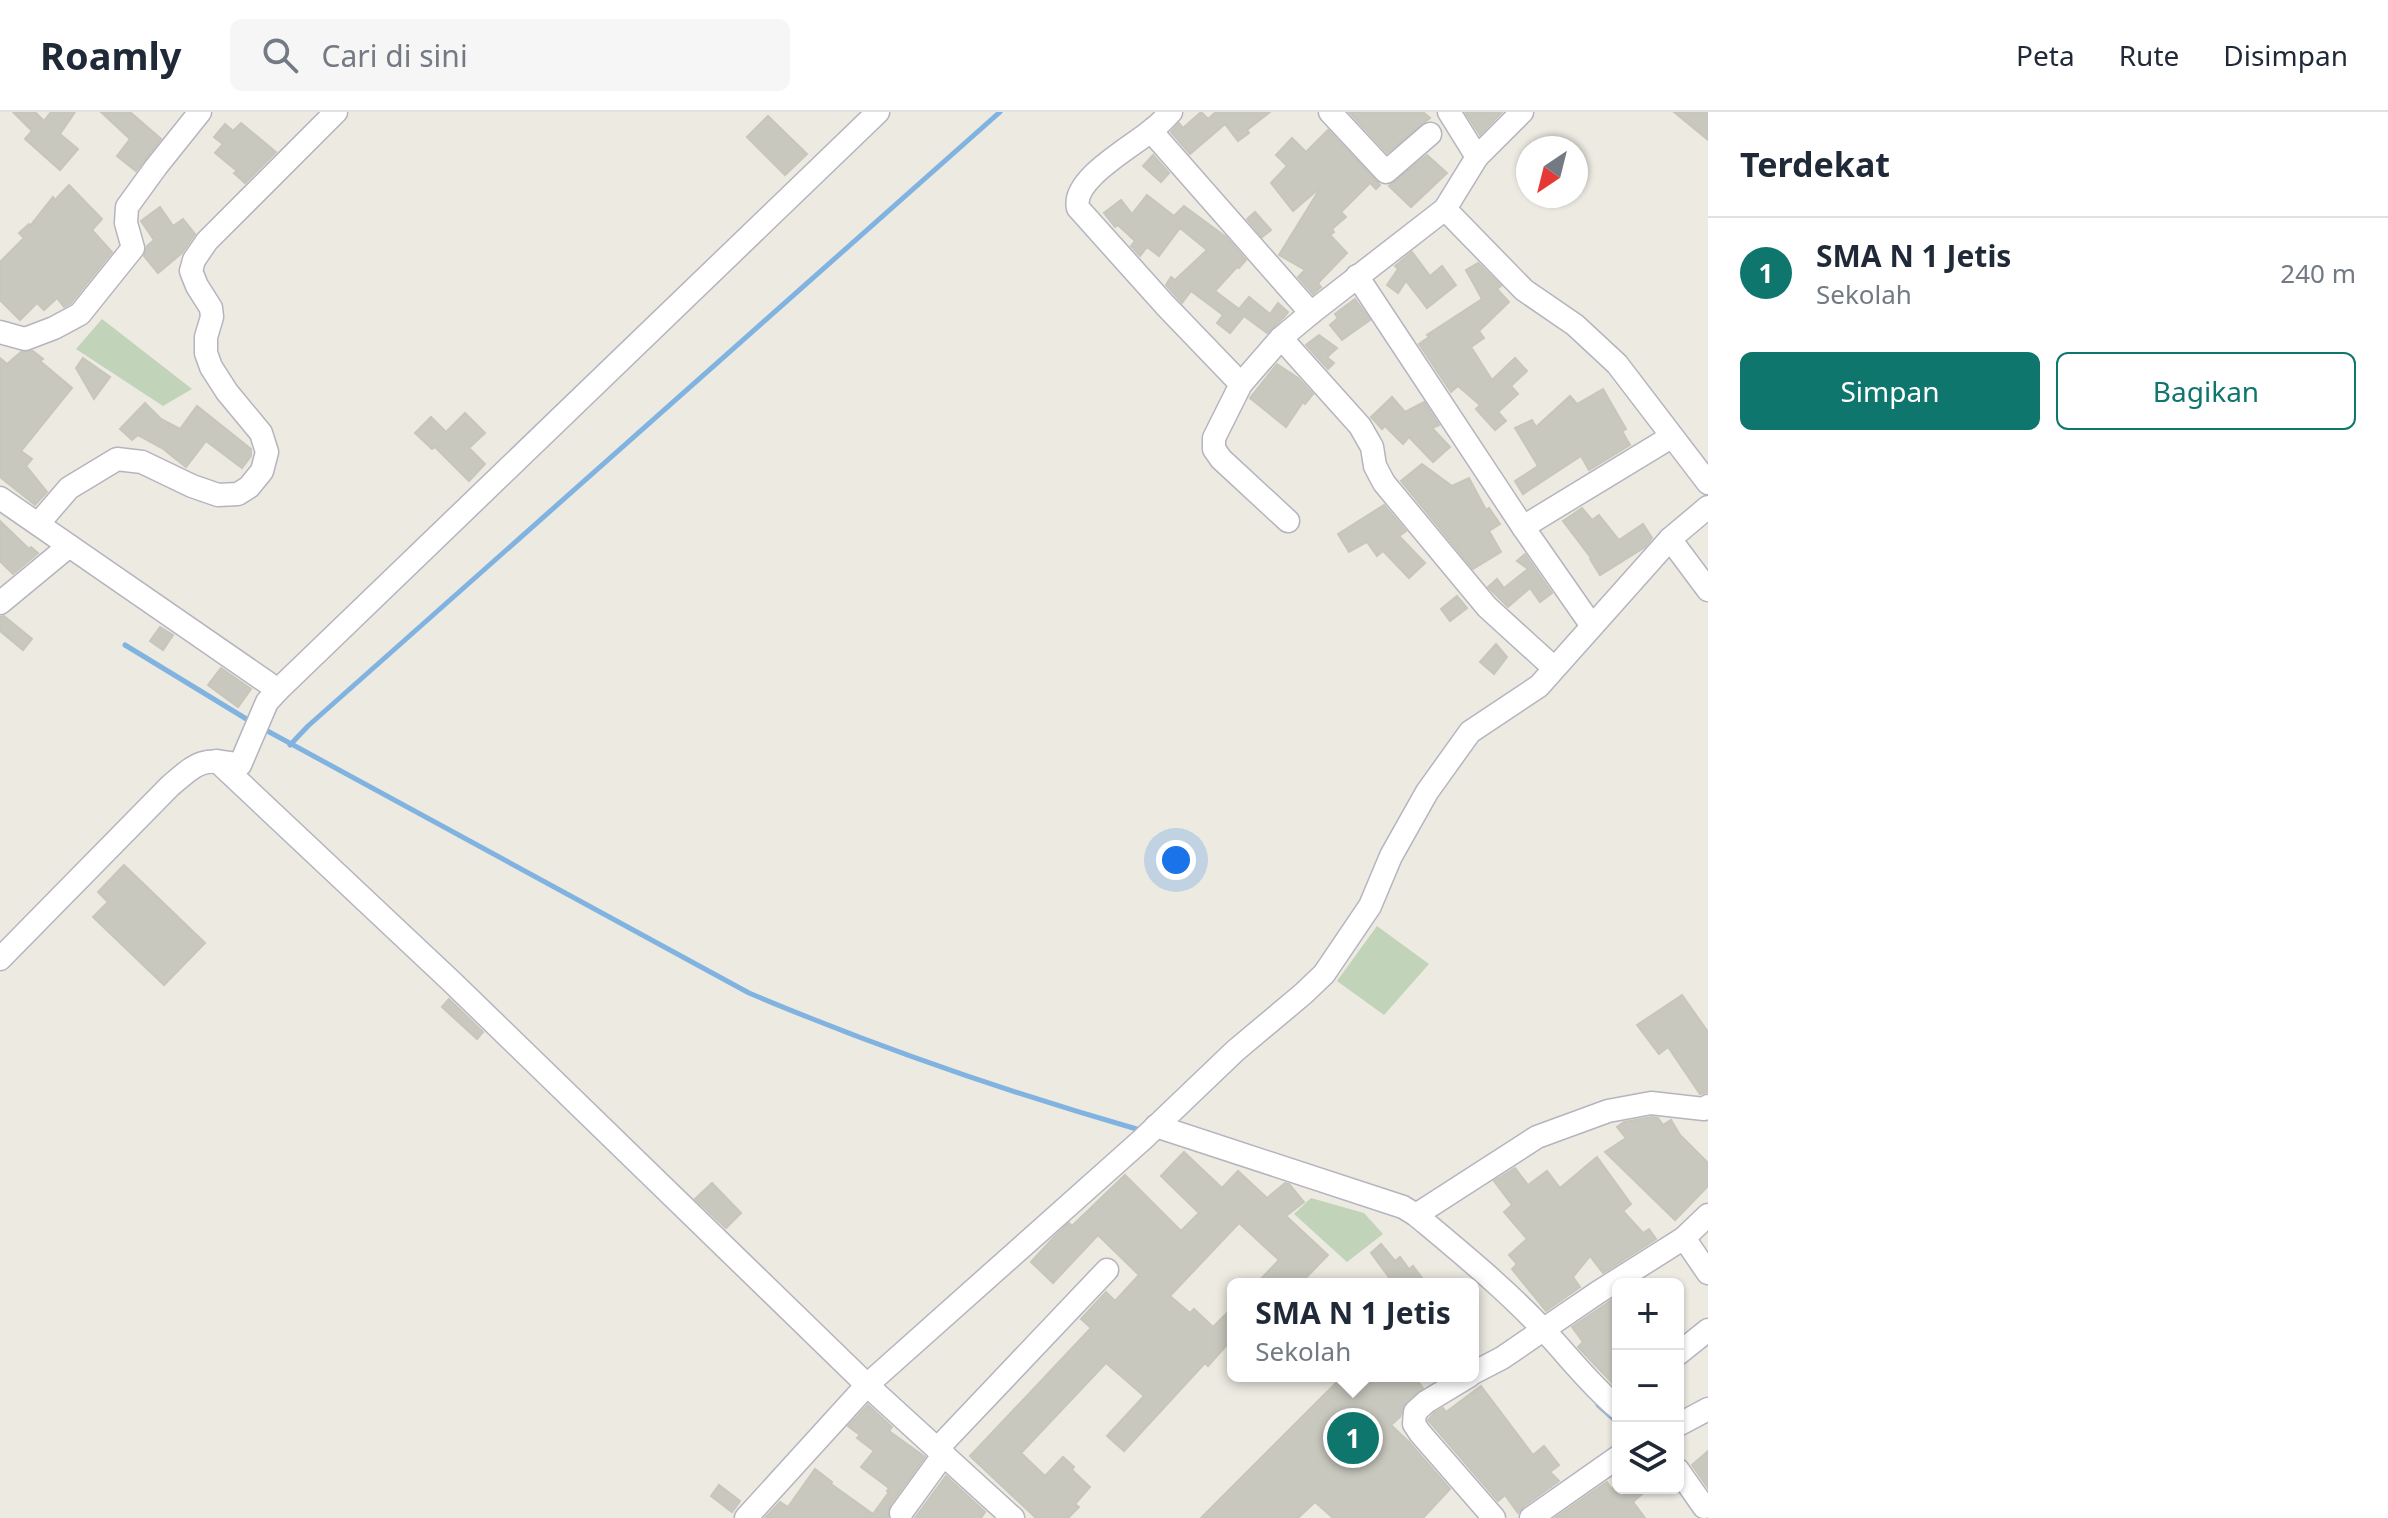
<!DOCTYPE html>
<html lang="id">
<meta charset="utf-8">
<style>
:root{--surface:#fff;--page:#f6f6f7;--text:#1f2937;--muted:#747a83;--line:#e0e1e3;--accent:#0f766e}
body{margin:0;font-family:"Noto Sans",sans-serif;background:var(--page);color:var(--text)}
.controls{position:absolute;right:24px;bottom:24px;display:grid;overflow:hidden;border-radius:12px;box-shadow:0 2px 6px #0004}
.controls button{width:72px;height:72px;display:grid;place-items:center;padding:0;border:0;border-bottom:2px solid var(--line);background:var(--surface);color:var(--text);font:40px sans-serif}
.compass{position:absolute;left:1516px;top:24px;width:72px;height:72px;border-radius:50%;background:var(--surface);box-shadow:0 2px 6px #0004;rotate:215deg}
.you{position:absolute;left:1176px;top:748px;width:28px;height:28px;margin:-20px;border:6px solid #fff;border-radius:50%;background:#1a73e8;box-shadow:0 0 0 12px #1a73e833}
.badge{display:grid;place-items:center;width:52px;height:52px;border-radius:50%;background:var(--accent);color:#fff;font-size:26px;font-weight:700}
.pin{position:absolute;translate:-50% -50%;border:4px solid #fff;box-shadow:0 2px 8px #0006}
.popup{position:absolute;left:1227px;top:1166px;width:252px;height:104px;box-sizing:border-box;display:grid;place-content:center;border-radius:12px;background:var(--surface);filter:drop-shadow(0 2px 6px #0005);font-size:26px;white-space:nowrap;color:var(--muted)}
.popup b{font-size:30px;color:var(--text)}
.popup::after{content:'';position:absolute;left:50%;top:100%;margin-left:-16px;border:16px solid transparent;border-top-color:var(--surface)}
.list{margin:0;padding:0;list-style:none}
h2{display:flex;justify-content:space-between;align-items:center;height:104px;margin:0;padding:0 32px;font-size:34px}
h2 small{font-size:26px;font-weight:400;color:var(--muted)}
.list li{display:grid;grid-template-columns:52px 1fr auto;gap:24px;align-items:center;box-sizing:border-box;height:112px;padding:0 32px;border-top:2px solid var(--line)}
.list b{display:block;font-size:30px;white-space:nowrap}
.list p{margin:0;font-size:26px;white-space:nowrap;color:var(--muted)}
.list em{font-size:26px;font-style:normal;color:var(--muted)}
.actions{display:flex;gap:16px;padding:24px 32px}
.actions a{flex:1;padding:18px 0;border:2px solid var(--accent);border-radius:12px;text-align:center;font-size:28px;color:var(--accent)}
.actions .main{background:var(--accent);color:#fff}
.icon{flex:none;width:44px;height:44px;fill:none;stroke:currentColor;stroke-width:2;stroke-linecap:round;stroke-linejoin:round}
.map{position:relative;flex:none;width:1708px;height:1406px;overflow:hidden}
header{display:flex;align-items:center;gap:48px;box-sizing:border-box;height:112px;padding:0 40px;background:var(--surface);border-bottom:2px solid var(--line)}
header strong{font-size:38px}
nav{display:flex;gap:44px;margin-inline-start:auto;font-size:28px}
.search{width:560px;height:72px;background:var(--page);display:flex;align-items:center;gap:20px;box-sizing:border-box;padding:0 28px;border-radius:12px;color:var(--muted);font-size:30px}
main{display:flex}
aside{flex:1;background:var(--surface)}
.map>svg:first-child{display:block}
.cemetery{fill:#c1d4ba}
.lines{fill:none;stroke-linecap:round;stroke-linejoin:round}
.stream{stroke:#81b3e1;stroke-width:5}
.building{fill:#c9c8bf;stroke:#c8c6bb;stroke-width:2}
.minor-casing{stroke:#b5b4bf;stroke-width:25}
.minor{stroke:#fff;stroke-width:22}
</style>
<header>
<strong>Roamly</strong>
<div class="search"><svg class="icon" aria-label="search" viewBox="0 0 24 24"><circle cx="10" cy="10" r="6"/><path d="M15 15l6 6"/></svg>Cari di sini</div>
<nav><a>Peta</a><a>Rute</a><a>Disimpan</a></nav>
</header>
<main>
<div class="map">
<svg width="1708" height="1406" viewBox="0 0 1708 1406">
<rect width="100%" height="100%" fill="#eceae1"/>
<!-- cemetery -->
<g class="cemetery">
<polygon points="102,207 192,277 163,294 76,237"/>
<polygon points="1377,814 1429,852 1384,903 1337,869"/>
<polygon points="1311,1086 1364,1101 1383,1122 1347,1150 1294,1102"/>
</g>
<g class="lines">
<!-- stream -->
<g class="stream">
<polyline points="125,533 253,611"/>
<path d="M262 616 749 881C877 935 1007 980 1140 1018"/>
<polyline points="290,633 308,614 1000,0"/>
<polyline points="1598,1293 1618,1311"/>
</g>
</g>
<!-- building -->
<g class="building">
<polygon points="13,0 35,0 44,9 51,0 75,0 60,22 78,37 60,58 25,27 32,19"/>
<polygon points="101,0 130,0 161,27 136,59 117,44 130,27"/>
<polygon points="1201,0 1208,7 1216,0 1270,0 1247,18 1249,21 1238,29 1225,12 1190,42 1171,20 1179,11 1183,16"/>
<polygon points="1349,0 1423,0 1430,6 1387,41"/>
<polygon points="1465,0 1502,0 1480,23"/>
<polygon points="1674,0 1708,0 1708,28"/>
<polygon points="768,4 807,42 785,63 747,25"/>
<polygon points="241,11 276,40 245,71 234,61 237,59 215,41 223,32 214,25 225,12 233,19"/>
<polygon points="1328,18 1380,73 1376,77 1370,71 1341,100 1346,105 1332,117 1334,120 1330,123 1347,141 1318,171 1321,175 1313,182 1298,165 1305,158 1279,143 1321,75 1293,99 1271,71 1287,54 1276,43 1292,26 1306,40"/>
<polygon points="1153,43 1169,61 1161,70 1143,54"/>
<polygon points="1427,43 1447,61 1411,95 1389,74"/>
<polygon points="69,73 102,107 92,118 112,140 71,191 64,195 57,186 44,198 37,191 20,208 0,188 0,150 24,126 19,121 29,112 30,114 53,85 55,88"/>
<polygon points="1147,83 1174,104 1184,94 1226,125 1246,148 1239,156 1237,155 1215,179 1239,197 1249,185 1270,202 1278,191 1288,200 1284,205 1267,221 1244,204 1230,221 1217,211 1223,203 1191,179 1182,191 1166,173 1171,165 1175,168 1207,138 1180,116 1159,144 1147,135 1140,144 1131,134 1135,129 1118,113 1115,115 1104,101 1121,88 1132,102"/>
<polygon points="160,95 173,114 183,107 195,122 182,141 158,161 144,144 147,134 154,128 141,109"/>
<polygon points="1255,100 1271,118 1262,125 1247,107"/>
<polygon points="1412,140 1430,164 1442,154 1456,173 1427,196 1406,169 1398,181 1387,173 1398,157 1395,154"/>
<polygon points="1478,151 1501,174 1497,177 1509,190 1479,219 1484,226 1471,235 1492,268 1515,246 1527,259 1511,274 1518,282 1498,300 1506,309 1495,318 1476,297 1480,293 1458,274 1451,280 1419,232 1429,225 1427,223 1482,187 1466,158"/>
<polygon points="1355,187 1370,208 1342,228 1330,213 1338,206 1335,202"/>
<polygon points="1319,223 1337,236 1327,245 1334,251 1328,257 1306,233"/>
<polygon points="33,239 43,247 40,249 72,276 21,339 32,347 26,354 47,380 35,393 0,365 0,246 7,252 21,240"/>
<polygon points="83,246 110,265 94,287 76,256"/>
<polygon points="1277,252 1298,266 1313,282 1305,292 1303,290 1286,315 1250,286"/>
<polygon points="1603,277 1626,317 1622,319 1630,333 1589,358 1581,344 1523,382 1515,369 1538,354 1515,316 1532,308 1536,315 1570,284 1577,292"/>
<polygon points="1392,285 1405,300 1424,290 1439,313 1432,316 1450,335 1433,350 1409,325 1403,332 1385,314 1382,317 1371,305"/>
<polygon points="145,291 161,307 180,317 197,294 251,337 251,344 242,356 206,329 186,355 162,336 138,323 132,328 120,317"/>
<polygon points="465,301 485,321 469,336 485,352 469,369 435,335 432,337 415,321 431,305 446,320"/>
<polygon points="1422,352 1452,374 1469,366 1486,398 1489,396 1500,412 1489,419 1501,440 1473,457 1401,369"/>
<polygon points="1384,393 1406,419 1399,424 1425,451 1409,466 1383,439 1377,444 1367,430 1349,440 1338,422"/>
<polygon points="1582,396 1592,408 1599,403 1619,428 1643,412 1652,426 1645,435 1600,463 1590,447 1591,446 1563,409"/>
<polygon points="0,409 29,437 31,435 38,441 13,462 0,449"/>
<polygon points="1525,442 1552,481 1540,490 1530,476 1508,495 1488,475 1497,467 1504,476 1528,457 1517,449"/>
<polygon points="1457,484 1467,496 1450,509 1441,497"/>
<polygon points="4,504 32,527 23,538 0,519 0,505"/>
<polygon points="160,515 173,523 163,538 150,529"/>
<polygon points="1496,532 1507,545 1494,562 1480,550"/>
<polygon points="221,556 251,577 238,595 208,573"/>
<polygon points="124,753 205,831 164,873 93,805 108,790 98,780"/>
<polygon points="1682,883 1708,920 1708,980 1700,982 1668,935 1659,942 1637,913"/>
<polygon points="449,887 483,920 477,927 442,895"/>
<polygon points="1652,1005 1658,1006 1663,1013 1671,1008 1680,1023 1708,1051 1708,1074 1675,1108 1605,1040 1626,1026 1617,1015 1624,1010"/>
<polygon points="1184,1040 1222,1076 1238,1059 1267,1086 1285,1071 1289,1072 1304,1090 1286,1104 1328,1143 1300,1172 1256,1172 1279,1148 1239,1111 1170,1184 1190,1201 1194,1197 1213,1215 1233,1195 1233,1226 1208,1254 1205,1251 1124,1339 1107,1324 1144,1284 1106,1251 1021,1341 1045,1364 1063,1345 1074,1355 1072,1358 1090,1375 1075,1392 1079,1395 1068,1406 1036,1406 970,1344 1091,1216 1081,1207 1106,1180 1115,1189 1139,1163 1098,1123 1053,1171 1031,1150 1055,1124 1069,1111 1072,1114 1125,1063 1181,1119 1199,1101 1161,1064"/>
<polygon points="1597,1045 1631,1092 1623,1099 1643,1121 1649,1117 1656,1127 1603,1161 1590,1144 1573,1165 1580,1175 1546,1199 1512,1157 1517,1152 1509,1143 1527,1127 1504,1100 1512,1093 1494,1069 1515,1056 1528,1073 1547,1059 1560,1076"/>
<polygon points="712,1071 741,1101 726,1116 695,1087"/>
<polygon points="1381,1132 1395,1149 1400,1145 1409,1157 1413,1154 1422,1166 1414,1172 1394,1172 1371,1141"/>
<polygon points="1618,1184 1618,1277 1578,1235 1583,1230 1572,1215"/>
<polygon points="1343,1264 1414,1264 1423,1276 1406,1290 1400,1305 1391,1313 1409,1330 1450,1377 1423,1406 1333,1406 1315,1390 1298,1406 1201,1406"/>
<polygon points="1481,1274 1533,1343 1544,1334 1559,1353 1550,1360 1559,1369 1523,1395 1518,1401 1505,1383 1498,1389 1428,1308 1434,1301 1443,1296 1446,1300"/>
<polygon points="868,1293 892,1315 889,1319 925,1345 890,1393 888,1406 765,1406 780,1390 788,1395 815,1357 832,1370 831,1372 873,1402 889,1380 887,1379 889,1376 861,1355 874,1339 857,1326 860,1323 848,1314"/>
<polygon points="1708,1339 1708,1376 1692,1353"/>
<polygon points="946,1364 985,1400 981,1406 915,1406"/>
<polygon points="1607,1370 1611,1376 1649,1376 1633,1390 1645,1406 1555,1406"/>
<polygon points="719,1373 740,1389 732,1400 711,1384"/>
</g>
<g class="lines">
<defs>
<g id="minor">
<path d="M1171 0C1165 6 1160 12 1153 17 1134 34 1071 67 1078 96L1165 193 1241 272"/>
<polyline points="1330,0 1386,60 1430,22"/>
<polyline points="1449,0 1477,45"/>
<polyline points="1151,19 1311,201"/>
<polyline points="1445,97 1524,178 1575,213 1617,252 1708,371"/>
<polyline points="1357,164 1523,415 1592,514"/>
<polyline points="0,220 25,227 54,216 80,202 133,136 126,111 127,95 156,55 200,0"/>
<polyline points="1281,226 1360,314 1372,335 1375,354 1384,371 1487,495 1554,556"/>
<polyline points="0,386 278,578"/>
<polyline points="1288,409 1221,347 1214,337 1214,326 1241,272 1281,226 1311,201 1445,97 1477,45 1522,0"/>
<polyline points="38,412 69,376 117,347 142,350 192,374 218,383 238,382 249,375 262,359 267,340 261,321 227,280 211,255 206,241 206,225 212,205 211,196 197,174 191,159 194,148 207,129 336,0"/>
<polyline points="1523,415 1671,325"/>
<polyline points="1670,427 1708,478"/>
<polyline points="0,491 69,434"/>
<polyline points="217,649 452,870 867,1273 1013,1406"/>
<path d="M0 847 170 674C198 650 202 645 240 653L267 590 278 578 878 0"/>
<path d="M1156 1014 1403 1095 1416 1103C1459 1139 1502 1174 1541 1215 1567 1242 1589 1272 1618 1296"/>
<polyline points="1416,1103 1537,1025 1608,999 1651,991 1704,997 1708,994"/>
<polyline points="1684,1126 1708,1103"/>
<polyline points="1678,1242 1708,1218"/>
<polyline points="1473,1261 1502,1246 1597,1181 1684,1126 1708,1161"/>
<polyline points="1469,1264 1426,1290 1415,1300 1414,1312 1420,1321 1494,1406"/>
<polyline points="1678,1313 1708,1297"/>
<polyline points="938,1336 1107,1158"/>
<polyline points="1678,1358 1704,1395"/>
<polyline points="901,1401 944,1342"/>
<polyline points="746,1406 867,1273 1143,1027 1235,939 1303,882 1324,862 1370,794 1391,744 1427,680 1470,620 1539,574 1670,427 1708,395"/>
<polyline points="1531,1406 1618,1345"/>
</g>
</defs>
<!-- minor casing -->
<use href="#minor" class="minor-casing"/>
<!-- minor -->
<use href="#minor" class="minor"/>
</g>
</svg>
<div class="controls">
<button>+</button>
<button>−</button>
<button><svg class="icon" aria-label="layers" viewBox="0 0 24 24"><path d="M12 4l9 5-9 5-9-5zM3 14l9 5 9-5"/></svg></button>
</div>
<svg class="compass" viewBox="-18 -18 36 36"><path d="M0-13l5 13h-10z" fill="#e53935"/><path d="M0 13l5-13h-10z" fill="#747a83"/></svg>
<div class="you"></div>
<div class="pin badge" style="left:1353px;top:1326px">1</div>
<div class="popup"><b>SMA N 1 Jetis</b>Sekolah</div>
</div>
<aside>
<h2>Terdekat<small></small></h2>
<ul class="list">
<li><span class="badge">1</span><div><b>SMA N 1 Jetis</b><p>Sekolah</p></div><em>240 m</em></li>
</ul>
<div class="actions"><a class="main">Simpan</a><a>Bagikan</a></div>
</aside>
</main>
